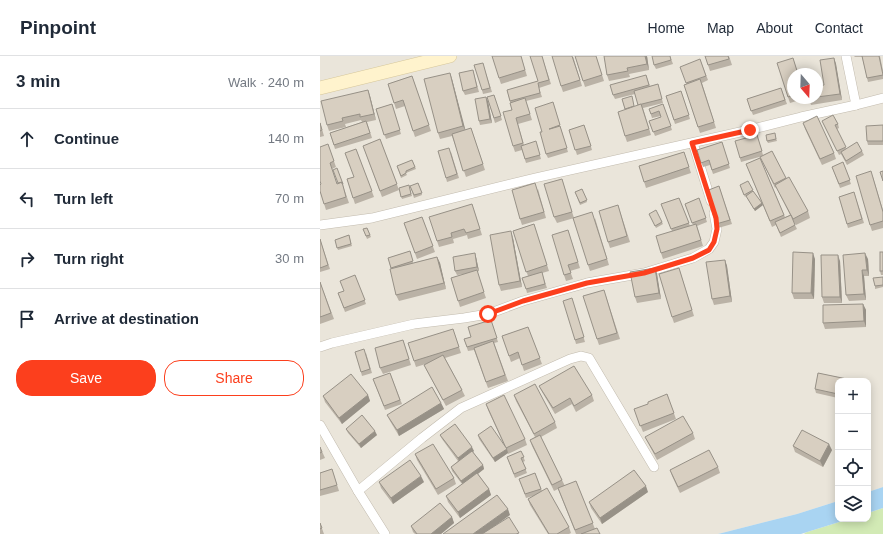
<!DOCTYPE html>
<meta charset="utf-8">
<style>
:root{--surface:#fff;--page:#f6f6f7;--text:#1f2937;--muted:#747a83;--line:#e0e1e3;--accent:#fc3f1d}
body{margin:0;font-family:Arial,sans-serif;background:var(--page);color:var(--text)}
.controls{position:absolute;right:12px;bottom:12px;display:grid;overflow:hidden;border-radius:8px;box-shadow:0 2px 10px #0003}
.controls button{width:36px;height:36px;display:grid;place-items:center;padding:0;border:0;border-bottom:1px solid var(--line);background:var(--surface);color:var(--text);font:20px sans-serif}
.compass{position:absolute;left:467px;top:12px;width:36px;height:36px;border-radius:50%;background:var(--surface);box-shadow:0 2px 10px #0003;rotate:161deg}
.stop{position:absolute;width:12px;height:12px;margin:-9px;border:3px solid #fc3f1d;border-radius:50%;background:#fff}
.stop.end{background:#fc3f1d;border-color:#fff;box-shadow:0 1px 4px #0008}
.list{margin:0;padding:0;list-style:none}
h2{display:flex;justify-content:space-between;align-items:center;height:52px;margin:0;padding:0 16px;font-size:17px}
h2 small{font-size:13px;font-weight:400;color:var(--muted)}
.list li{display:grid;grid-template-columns:26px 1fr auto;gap:12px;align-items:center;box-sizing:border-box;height:60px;padding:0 16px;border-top:1px solid var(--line)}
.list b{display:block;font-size:15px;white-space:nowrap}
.list em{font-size:13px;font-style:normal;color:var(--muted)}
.actions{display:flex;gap:8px;padding:12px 16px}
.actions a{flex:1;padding:9px 0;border:1px solid var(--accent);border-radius:16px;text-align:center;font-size:14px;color:var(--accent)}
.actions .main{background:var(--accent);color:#fff}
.icon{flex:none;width:22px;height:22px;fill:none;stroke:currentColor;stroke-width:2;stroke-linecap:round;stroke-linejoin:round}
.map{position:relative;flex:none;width:563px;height:478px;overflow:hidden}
header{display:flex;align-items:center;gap:24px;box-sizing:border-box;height:56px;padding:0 20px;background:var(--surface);border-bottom:1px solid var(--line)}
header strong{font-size:19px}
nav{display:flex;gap:22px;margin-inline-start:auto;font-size:14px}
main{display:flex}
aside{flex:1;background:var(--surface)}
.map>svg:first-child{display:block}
.residential{fill:#eae5da;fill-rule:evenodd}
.green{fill:#d2eab5}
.water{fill:#a9d4f2}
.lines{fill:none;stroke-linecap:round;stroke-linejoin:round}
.street-casing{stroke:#c2bbae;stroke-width:10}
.secondary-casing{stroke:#d6c79b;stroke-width:14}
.street{stroke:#fff;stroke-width:9}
.secondary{stroke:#fff3cd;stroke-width:13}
.wall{fill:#bab2a6}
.shaded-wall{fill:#979187}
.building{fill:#d8cfc1;stroke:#979187}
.route{stroke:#fc3f1d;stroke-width:5}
</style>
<header>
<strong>Pinpoint</strong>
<nav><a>Home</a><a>Map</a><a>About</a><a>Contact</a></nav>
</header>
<main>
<aside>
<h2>3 min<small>Walk · 240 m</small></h2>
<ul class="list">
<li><svg class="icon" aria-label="ahead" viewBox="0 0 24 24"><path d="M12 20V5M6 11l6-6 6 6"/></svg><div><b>Continue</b></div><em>140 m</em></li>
<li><svg class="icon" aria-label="left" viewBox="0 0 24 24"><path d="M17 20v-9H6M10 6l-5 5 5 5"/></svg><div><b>Turn left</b></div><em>70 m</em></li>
<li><svg class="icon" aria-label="right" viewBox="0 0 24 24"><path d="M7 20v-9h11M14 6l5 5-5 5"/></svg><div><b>Turn right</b></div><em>30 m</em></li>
<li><svg class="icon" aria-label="arrive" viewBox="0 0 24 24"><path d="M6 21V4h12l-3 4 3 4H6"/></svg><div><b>Arrive at destination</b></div></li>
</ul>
<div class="actions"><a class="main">Save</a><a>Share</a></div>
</aside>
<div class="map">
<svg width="563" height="478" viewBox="0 0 563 478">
<rect width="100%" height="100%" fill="#f6f3ec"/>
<!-- residential -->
<path class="residential" d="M0 0H563V431L548 436V325H518V445L477 458 398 478H0ZM473 18H497V42H473Z"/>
<!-- green -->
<polygon class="green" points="563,452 563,478 485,478 484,477 529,463 548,463 548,457"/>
<!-- water -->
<g class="water">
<polygon points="563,431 563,452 548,457 548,436"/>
<polygon points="518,445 518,463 529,463 484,477 481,478 398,478 477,458"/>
</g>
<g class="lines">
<defs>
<g id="street">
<polyline points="526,0 536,49"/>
<polyline points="373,87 391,145"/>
<polyline points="0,169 52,162 215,122 429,74 481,61 536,49 563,42"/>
<polyline points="0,291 12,287 94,268 144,262 168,258 203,245 267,227 324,217 373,202 389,193 394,186 397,173 394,157"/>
<polyline points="0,369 38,435 65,478"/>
<polyline points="38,435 102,382 141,352 250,303 261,300 269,302 334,411"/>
</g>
<polyline id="secondary" points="0,32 130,0"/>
</defs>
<!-- street casing -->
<use href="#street" class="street-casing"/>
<!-- secondary casing -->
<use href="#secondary" class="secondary-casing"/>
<!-- street -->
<use href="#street" class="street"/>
<!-- secondary -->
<use href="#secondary" class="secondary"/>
</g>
<!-- wall -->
<g class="wall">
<polygon points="201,0 207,20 181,28 179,22"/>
<polygon points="222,0 231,28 219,32 222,41 206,45 212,64 198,68 204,89 217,89 221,103 206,107 202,94 195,96 193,90 192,54 187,34 218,25"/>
<polygon points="253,0 262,30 243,36 241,30"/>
<polygon points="255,0 276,0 284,25 265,31"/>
<polygon points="284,0 327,0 329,14 309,18 310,21 289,25 287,19"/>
<polygon points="350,0 353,8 336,13 334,9"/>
<polygon points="385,0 409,0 412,9 390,15"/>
<polygon points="534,0 560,0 563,15 563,23 548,26 542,1 535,1"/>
<polygon points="473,2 478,18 473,18 473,42 486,42 470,47 468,41"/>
<polygon points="514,2 516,8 522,44 491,49 489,42 497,42 497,30 504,29"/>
<polygon points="380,3 388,24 382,27 396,72 380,77 364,29 366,28"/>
<polygon points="164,11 172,36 163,38 162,34"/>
<polygon points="153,14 159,36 145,39 143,35"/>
<polygon points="130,17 132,23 145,74 151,72 165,114 146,121 132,80 120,83 118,77"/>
<polygon points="326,19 330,30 338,28 343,47 323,52 331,79 307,86 305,80 305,54 302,43 315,51 318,49 315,38 295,43 293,39"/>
<polygon points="92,20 111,75 95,81 85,50 76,53 68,28"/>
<polygon points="461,32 467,48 433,59 427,43"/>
<polygon points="48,34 50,40 56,64 47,66 52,82 15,93 10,77 42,66 41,64 25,68 26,71 9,75 7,69"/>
<polygon points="361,35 370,63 355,68 346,40"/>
<polygon points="174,39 182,64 175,67 167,41"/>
<polygon points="168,45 172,67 160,69 159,65"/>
<polygon points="233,46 248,96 228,102 226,98"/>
<polygon points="72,48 81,78 66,83 56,53"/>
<polygon points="343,48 352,74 335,80 329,65 341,61 341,60 332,62 329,53"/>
<polygon points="502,65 518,68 519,72 517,73 526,93 542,95 544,99 527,109 521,98 519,99"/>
<polygon points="0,66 4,80 0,81"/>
<polygon points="483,67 514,97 516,103 502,109 485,73"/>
<polygon points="264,69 272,94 257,99 249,74"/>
<polygon points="563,69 563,89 548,89 547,85"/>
<polygon points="437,79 443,99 452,95 466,123 488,155 490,162 476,169 473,165 477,173 461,181 456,169 452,171 426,108 440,102 465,161 470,159 456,131 455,132 442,105 440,101 443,100 421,106 420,102"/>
<polygon points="455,79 457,85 448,87 447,85"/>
<polygon points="60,83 79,134 62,141 43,90"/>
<polygon points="402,86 410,112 393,118 390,109 383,111 377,94"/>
<polygon points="8,88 16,111 12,113 17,128 18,127 17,112 29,147 6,154 0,135"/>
<polygon points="36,93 54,141 35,148 27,123 34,121"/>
<polygon points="131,96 139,122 127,126 126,122"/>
<polygon points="364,96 371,117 326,132 319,110"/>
<polygon points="92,104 96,113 86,117 87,119 81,122 77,110"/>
<polygon points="523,106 531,128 520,132 512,111"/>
<polygon points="553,121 563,154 563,172 552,175 550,169"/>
<polygon points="242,123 254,162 237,167 234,161"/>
<polygon points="98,127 102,139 94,142 90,130"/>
<polygon points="89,129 92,140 82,143 79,132"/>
<polygon points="420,129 433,135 443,149 435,155 426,140 425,141"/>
<polygon points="399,130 412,168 398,172 386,135"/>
<polygon points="218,133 226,162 202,169 200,163"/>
<polygon points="262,133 267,146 260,149 255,136"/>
<polygon points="534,136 544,167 528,172 519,141"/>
<polygon points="359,142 370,170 373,169 365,148 379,142 387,166 377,170 383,190 343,203 341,197 352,175 341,148"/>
<polygon points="298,149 310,186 290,192 288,186"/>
<polygon points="154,154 162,179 148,183 147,179 133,183 134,187 119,191 117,185"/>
<polygon points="329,158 342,166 343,168 336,172"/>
<polygon points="102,161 115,196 97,203 84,167"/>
<polygon points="275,162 289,209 270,215 268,209"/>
<polygon points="214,168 229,215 222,217 227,232 207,237 206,233 208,220 193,175"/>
<polygon points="47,172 51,181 47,183 43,173"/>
<polygon points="248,174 260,212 250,215 253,223 246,225 244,219"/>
<polygon points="29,179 32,190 18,194 15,184"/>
<polygon points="193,182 202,231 181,235 179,229"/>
<polygon points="0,183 10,213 0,216"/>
<polygon points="90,195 93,207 117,201 120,207 126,233 79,245 76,239 71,213 68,202"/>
<polygon points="563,196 563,219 561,219 560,215"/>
<polygon points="155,197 156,201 159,215 157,216 166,242 140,251 131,222 144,218 137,219 135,215"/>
<polygon points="495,203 494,243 474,243 472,237"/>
<polygon points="548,203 549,220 544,220 546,244 529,245 526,239"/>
<polygon points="405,204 407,210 412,246 394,249 392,243"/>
<polygon points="520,205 522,247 504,247 502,241"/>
<polygon points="335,212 337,218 341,243 317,247 315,241"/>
<polygon points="359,212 374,260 354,267 352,261"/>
<polygon points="35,219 46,248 25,256 18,237 24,235"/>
<polygon points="563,221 563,231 555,233 555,230"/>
<polygon points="0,226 14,263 0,268"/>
<polygon points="286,240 300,283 279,289 277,283"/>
<polygon points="253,246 265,286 256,288 255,284"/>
<polygon points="543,248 546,254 546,271 505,273 503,267"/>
<polygon points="171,264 178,286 174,287 188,325 168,332 154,294 148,295 144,283 151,281"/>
<polygon points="208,271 222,308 204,315 200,302 191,306 182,280"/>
<polygon points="135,279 141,297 125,302 142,334 145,340 126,350 107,315 104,309 109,307 96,311 94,305"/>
<polygon points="83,284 91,309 63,318 60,312"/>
<polygon points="46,297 52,317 42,320 41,316"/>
<polygon points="70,317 82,348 65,354 53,323"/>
<polygon points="498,317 527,323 528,325 518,325 518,342 496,337 495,333"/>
<polygon points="219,330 272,339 274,345 256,356 252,348 235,358 222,336"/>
<polygon points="347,338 356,363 323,376 314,353 328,348"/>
<polygon points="48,339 50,345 22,368 5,346 3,340"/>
<polygon points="194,339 235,366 237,372 221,381 242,424 245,430 256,425 275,473 280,478 256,478 238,433 234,435 212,390 210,384 215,381 196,345"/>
<polygon points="121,347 124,353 79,380 70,365 67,359"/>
<polygon points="166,348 205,383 207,389 188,398 188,396 188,397 175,406 159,383 158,379 185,391 168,354"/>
<polygon points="26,373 57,379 41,392 28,377"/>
<polygon points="373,377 375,383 337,404 328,387 325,381"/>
<polygon points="120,379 154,395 153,396 163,409 164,413 158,418 169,433 171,439 140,462 128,446 126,440 142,428 132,415 131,411 138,405 122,383"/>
<polygon points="473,390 512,394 503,411 475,396"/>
<polygon points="0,391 5,402 0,404"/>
<polygon points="201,395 205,405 203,406 207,417 195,422 187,401"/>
<polygon points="95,398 134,422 136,428 118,439 97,404"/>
<polygon points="398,411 400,417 360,437 352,420 350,414"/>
<polygon points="12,413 19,435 0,440 0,417"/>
<polygon points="215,417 222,435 249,471 251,477 249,478 228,478 210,449 208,443 213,440 206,442 199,423"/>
<polygon points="59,426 104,426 73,448 61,432"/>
<polygon points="328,436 282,468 271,452 269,446"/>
<polygon points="132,461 134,467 121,478 95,478 93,476 91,470"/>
<polygon points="0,467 4,478 0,478"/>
</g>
<!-- shaded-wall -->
<g class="shaded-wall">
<polygon points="325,0 327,0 329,14 327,8"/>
<polygon points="514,2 516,8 522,44 520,38"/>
<polygon points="130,17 132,23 146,76 143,70"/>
<polygon points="48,34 50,40 56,64 54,58"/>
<polygon points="166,41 168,45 172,67 170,63"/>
<polygon points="442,147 443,149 435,155 434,153"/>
<polygon points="191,175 193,182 202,231 200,225"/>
<polygon points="155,197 156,201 159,215 157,211"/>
<polygon points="493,197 495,203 494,243 491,237"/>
<polygon points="545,197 548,203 549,220 547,214"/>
<polygon points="518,199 520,205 522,247 520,241"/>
<polygon points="117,201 120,207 126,233 124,227"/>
<polygon points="405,204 407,210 412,246 410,240"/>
<polygon points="335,212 337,218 341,243 339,237"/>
<polygon points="542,214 544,220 546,244 544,238"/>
<polygon points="543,248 546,254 546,271 544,265"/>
<polygon points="48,339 50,345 22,368 19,362"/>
<polygon points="121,347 124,353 79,380 77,374"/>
<polygon points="55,375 57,379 41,392 39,388"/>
<polygon points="509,388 512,394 503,411 500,405"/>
<polygon points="152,391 154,395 139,406 138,402"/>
<polygon points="187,393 188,397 175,406 173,402"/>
<polygon points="163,409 164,413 143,429 141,425"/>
<polygon points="101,420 104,426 73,448 71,442"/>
<polygon points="326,430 328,436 282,468 280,462"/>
<polygon points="169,433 171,439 140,462 138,456"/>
<polygon points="188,453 190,459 164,478 153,478"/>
<polygon points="132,461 134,467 121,478 111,478"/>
</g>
<!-- building -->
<g class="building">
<polygon points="172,0 201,0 205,14 179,22"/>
<polygon points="210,0 222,0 229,24 218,27 220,37 190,45 187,34 218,25"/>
<polygon points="232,0 252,0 260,24 241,30"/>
<polygon points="255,0 276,0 282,19 263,25"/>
<polygon points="284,0 325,0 327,8 307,12 308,15 287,19"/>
<polygon points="332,0 350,0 351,4 334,9"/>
<polygon points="385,0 408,0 409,3 388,9"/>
<polygon points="542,0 559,0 563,19 547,22"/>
<polygon points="473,2 478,18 473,18 473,39 468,41 457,7"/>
<polygon points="514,2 520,38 497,41 497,30 504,29 500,4"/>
<polygon points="380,3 386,20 366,27 360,11"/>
<polygon points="163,7 170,32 162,34 154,9"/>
<polygon points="153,14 157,31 143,35 139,17"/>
<polygon points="130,17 143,70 118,77 104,23"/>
<polygon points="326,19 329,29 293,39 290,29"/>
<polygon points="92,20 109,69 93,75 83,44 74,47 68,28"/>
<polygon points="380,23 394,66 378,71 364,29"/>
<polygon points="338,28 342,43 318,49 314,35"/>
<polygon points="461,32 465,44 431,55 427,43"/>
<polygon points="48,34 54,58 40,61 40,58 22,62 23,65 7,69 1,45"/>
<polygon points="361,35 369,59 354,64 346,40"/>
<polygon points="174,39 181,60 174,62 167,41"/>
<polygon points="312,40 314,50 305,53 302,43"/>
<polygon points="166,41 170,63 159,65 155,43"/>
<polygon points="205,42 210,58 196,62 203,87 193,90 183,56 192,54 190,47"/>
<polygon points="233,46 240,69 229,73 230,73 240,70 247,92 226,98 220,76 222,76 215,52"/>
<polygon points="72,48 80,74 64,79 56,53"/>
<polygon points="321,48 329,73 305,80 298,56"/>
<polygon points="343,48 351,70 333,76 329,65 341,61 339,55 331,58 329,53"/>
<polygon points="513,59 518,68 515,69 526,91 517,95 502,65"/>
<polygon points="497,60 514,97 500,103 483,67"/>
<polygon points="46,65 50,77 14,89 10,77"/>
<polygon points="0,67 2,74 0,75"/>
<polygon points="264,69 271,90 255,94 249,74"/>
<polygon points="563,69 563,85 547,85 546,70"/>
<polygon points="151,72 163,108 143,115 132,78"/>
<polygon points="455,77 456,83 447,85 446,79"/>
<polygon points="437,79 442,95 420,102 415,85"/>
<polygon points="60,83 77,128 60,135 43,90"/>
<polygon points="216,85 220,99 205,103 201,90"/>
<polygon points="402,86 409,108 392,114 389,104 381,107 377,94"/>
<polygon points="537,86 542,95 526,105 521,96"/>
<polygon points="8,88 14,105 10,107 17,128 22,126 26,141 4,148 0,135 0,129 1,128 0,125 0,91"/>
<polygon points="129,92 137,118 126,122 118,95"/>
<polygon points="36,93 52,135 33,142 27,123 34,121 25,97"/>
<polygon points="452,95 466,122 454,128 440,101"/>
<polygon points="364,96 369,111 324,126 319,110"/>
<polygon points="440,102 464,159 450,165 426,108"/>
<polygon points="92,104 95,111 86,115 86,117 81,120 77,110"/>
<polygon points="523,106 530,124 519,128 512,111"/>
<polygon points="17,112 23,128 22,128 22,126 18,127 13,114"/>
<polygon points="551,115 563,156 563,165 550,169 536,120"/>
<polygon points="563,115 563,125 560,116"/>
<polygon points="469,121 488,155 473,163 455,129"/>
<polygon points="242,123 252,156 234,161 224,128"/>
<polygon points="428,125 433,134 424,139 420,129"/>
<polygon points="98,127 102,137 94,139 90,130"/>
<polygon points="215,127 224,156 200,163 192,134"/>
<polygon points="89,129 91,138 81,141 79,132"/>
<polygon points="399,130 410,164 396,168 386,135"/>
<polygon points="262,133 267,144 260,147 255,136"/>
<polygon points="433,135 442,147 434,153 426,140"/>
<polygon points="534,136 542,163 527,168 519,141"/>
<polygon points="359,142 369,167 351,173 341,148"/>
<polygon points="379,142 386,162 372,167 365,148"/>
<polygon points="152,148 160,173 146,177 144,173 131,177 132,181 117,185 109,161"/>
<polygon points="298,149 307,180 288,186 279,155"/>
<polygon points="336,154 342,166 335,170 329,158"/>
<polygon points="272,156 287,203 268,209 253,162"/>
<polygon points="471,159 475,169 460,177 455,166"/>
<polygon points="102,161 113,190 95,197 84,167"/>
<polygon points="214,168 227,209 206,216 193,175"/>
<polygon points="376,168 381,184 341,197 336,180"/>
<polygon points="47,172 50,179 46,180 43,173"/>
<polygon points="248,174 258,206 248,209 251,217 244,219 232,179"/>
<polygon points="191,175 200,225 179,229 170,179"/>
<polygon points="29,179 31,188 17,192 15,184"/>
<polygon points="0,183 8,209 0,212"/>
<polygon points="90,195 93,205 71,212 68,202"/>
<polygon points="473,196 493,197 491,237 472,237"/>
<rect x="560" y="196" width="3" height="19"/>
<polygon points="155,197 157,211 135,215 133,201"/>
<polygon points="545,197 547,214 542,214 544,238 526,239 523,199"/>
<polygon points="501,199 518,199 520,241 502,241"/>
<polygon points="117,201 124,227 76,239 70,213"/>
<polygon points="405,204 410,240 392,243 386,206"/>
<polygon points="335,212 339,237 315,241 310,216"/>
<polygon points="359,212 372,254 352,261 339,218"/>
<polygon points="157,214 164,236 138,245 131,222"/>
<polygon points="222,216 225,228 206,233 202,222"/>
<polygon points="35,219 45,244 24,252 18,237 24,235 20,225"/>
<polygon points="563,221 563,229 555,230 553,222"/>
<polygon points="0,226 11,257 0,261"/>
<polygon points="284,234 297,277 277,283 263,240"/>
<polygon points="252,242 264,281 255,284 243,245"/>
<polygon points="543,248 544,265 503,267 503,249"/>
<polygon points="171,264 177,282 147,291 144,283 151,281 148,271"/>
<polygon points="208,271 220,302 202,309 198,296 189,300 182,280"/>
<polygon points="133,273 139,291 94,305 88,287"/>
<polygon points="83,284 89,303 60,312 55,292"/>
<polygon points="173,285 185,319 166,326 154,292"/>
<polygon points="44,293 50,313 41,316 35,296"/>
<polygon points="123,299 142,334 123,344 104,309"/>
<polygon points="254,310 272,339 254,350 250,342 233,352 219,330"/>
<polygon points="70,317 80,344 64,350 53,323"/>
<polygon points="498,317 527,323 527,325 518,325 518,338 495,333"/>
<polygon points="31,318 48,339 19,362 3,340"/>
<polygon points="215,328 235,366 214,378 194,339"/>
<polygon points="112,331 121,347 77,374 67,359"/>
<polygon points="347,338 354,357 320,370 314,353 328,348 328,346"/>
<polygon points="184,339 205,383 186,392 166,348"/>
<polygon points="42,359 55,375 39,388 26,373"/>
<polygon points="363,360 373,377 335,398 325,381"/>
<polygon points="135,368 152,391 138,402 120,379"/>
<polygon points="171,370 187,393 173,402 158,379"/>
<polygon points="482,374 509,388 500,405 473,390"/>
<polygon points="220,379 242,424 232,429 210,384"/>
<polygon points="113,388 134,422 116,433 95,398"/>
<polygon points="0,391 2,396 0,397"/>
<polygon points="389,394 398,411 358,431 350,414"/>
<polygon points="152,395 163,409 141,425 131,411"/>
<polygon points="201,395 204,401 201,402 206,413 194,418 187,401"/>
<polygon points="90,404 101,420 71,442 59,426"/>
<polygon points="12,413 17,429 0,434 0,417"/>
<polygon points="314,414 326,430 280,462 269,446"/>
<polygon points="157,417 169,433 138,456 126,440"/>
<polygon points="215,417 221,433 205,438 199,423"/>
<polygon points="256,425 273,467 255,474 238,432"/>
<polygon points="227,432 249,471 237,478 229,478 208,443"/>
<polygon points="177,439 188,453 153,478 123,478"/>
<polygon points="120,447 132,461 111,478 97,478 91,470"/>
<polygon points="189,461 199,477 196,478 162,478"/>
<polygon points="0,467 2,472 0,473"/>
<polygon points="277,472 280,478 261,478"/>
</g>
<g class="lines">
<!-- route -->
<polyline class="route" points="168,258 203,245 267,227 324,217 373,202 389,194 394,186 397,173 396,162 372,87 430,74"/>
</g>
</svg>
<div class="controls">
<button>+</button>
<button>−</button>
<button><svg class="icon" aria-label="locate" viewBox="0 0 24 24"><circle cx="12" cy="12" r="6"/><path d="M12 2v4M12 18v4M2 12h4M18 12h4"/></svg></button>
<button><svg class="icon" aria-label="layers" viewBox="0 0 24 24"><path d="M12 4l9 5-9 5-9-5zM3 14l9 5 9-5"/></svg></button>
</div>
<svg class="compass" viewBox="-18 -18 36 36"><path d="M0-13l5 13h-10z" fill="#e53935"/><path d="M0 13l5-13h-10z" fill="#747a83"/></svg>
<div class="stop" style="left:168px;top:258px"></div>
<div class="stop end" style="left:430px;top:74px"></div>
</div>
</main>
